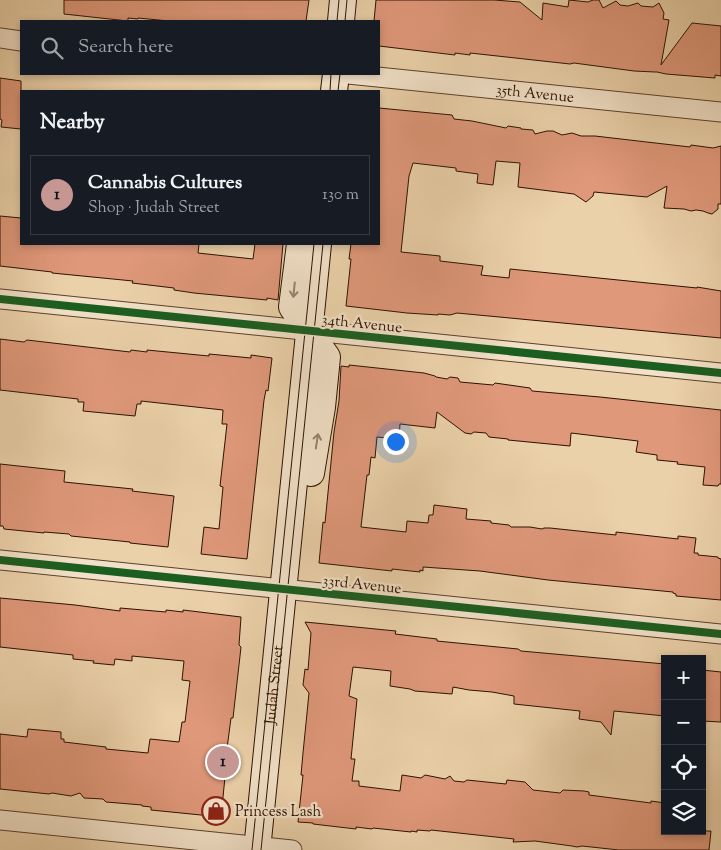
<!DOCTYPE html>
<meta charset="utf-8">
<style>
:root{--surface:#171b24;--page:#242831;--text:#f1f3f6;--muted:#9ea1a6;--line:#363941;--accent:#c59692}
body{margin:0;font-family:"Sorts Mill Goudy",serif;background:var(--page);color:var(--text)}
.controls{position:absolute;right:15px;bottom:15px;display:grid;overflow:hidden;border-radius:0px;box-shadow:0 2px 8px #0003}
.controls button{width:45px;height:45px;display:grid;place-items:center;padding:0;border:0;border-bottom:1px solid var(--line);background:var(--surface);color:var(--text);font:25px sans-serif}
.you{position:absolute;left:395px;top:441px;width:18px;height:18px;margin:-12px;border:4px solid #fff;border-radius:50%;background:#1a73e8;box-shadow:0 0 0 8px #1a73e833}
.badge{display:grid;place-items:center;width:32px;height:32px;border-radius:50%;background:var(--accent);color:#111;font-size:16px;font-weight:700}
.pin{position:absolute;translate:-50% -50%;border:2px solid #fff;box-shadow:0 1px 5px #0006}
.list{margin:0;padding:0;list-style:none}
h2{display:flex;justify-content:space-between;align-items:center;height:65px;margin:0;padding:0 20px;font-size:21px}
h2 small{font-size:16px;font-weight:400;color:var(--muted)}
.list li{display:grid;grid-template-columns:32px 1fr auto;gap:15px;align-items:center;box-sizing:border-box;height:80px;margin:0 10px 10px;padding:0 10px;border:1px solid var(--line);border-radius:0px}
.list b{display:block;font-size:19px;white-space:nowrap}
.list p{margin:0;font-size:16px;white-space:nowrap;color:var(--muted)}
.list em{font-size:16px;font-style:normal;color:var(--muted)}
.icon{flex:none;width:28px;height:28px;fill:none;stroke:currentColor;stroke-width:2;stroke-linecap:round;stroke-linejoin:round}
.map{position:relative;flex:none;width:721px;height:850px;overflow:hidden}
.search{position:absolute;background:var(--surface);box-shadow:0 2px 8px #0003;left:20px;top:20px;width:360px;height:55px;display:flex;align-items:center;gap:12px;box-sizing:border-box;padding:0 18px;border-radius:0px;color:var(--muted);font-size:19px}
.panel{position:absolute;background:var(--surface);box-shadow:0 2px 8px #0003;left:20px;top:90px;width:360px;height:155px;border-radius:0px}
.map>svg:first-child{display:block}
.building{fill:#df987a;stroke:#2d1100}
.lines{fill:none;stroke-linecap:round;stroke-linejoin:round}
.street-casing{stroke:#5c412a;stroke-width:21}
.secondary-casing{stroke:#2d1100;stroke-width:28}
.street{stroke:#f2e1c8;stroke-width:19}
.secondary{stroke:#f2e1c8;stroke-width:26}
.tram{stroke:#2d1100;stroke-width:1}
.cycleway-casing{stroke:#f2e1c8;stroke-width:11}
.cycleway{stroke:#1b5e20;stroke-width:8}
.oneway{stroke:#99836e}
.labels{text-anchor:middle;stroke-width:4.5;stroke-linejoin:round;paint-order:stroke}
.street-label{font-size:15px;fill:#2d1100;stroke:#f2e1c8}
.poi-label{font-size:15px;fill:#2d1100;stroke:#f2e1c8;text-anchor:start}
</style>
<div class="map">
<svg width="721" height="850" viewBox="0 0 721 850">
<rect width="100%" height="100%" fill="#ebd1aa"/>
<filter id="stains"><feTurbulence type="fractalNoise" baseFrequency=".004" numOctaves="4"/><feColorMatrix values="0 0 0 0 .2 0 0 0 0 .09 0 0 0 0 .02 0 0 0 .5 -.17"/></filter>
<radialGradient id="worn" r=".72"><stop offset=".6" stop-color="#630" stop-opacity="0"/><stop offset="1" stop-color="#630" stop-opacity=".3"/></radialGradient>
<!-- building -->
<g class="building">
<polygon points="64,0 309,0 306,21 169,21 138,18 138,19 128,18 128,21 64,14"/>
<polygon points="376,0 494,0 520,2 542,20 543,3 568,7 569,0 588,2 593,0 599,0 603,8 616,1 620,5 628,6 638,3 641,6 653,7 659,3 664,13 663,19 669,20 661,65 692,23 721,26 721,76 715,75 715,78 666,74 657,72 655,72 634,71 574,63 570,64 470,53 470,55 455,53 455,55 379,46 379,21 374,21"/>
<polygon points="0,78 21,81 21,129 1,127 2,120 0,119"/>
<polygon points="379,108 452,115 454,119 472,121 506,128 508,126 521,128 521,129 533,130 535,134 547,131 553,131 562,135 572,133 581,136 595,136 690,147 691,145 713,148 721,146 721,204 718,204 718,209 712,214 708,213 703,211 696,210 691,211 684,209 664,208 667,186 647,197 594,192 593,196 586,202 574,194 518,187 520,163 496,161 493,185 477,183 478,174 456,171 456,168 413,163 409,176 401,252 440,256 440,261 483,266 481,275 509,278 510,269 697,288 697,287 721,291 721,338 457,313 450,315 438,314 438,315 407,313 346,306 351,259 349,259 351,244 379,244"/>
<polygon points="0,216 21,218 21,244 199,244 198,253 253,259 255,244 283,244 278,300 267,298 267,300 194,293 174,290 174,288 132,283 133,281 52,273 52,272 0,266"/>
<polygon points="0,339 24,342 27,340 130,352 131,350 147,352 147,350 209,356 209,354 251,358 251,355 272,358 268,391 266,390 264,400 247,559 201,554 204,527 219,529 223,487 220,486 227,424 222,424 223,410 141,401 141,404 137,404 135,416 83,411 84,402 78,402 78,399 0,390"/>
<polygon points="349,365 424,373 435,376 436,377 447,379 450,377 458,378 460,382 493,385 495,383 530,388 532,391 600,397 721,410 721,484 719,484 718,486 703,485 705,467 677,464 678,462 657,460 657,455 636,452 638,441 571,433 570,446 508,440 508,439 489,437 486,433 474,432 471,434 465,433 437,412 435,428 400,424 399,439 377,437 375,458 371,457 369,475 367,475 361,527 406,532 407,521 428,523 429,515 433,515 434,505 467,509 466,519 491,521 491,523 509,525 511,527 530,527 542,529 544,528 550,528 616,535 616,532 678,539 678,536 696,538 694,553 698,553 698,555 718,557 718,558 721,559 721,600 676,596 676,594 673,593 673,592 548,580 480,571 423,567 423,571 420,570 420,572 392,569 392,571 319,563 323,522 325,523 334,432 339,401 341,366 349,367"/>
<polygon points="0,464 65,471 64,482 133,489 132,491 174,496 168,547 130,543 130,542 71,536 69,534 44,532 44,533 4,529 3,526 0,526"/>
<polygon points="0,598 75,605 120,611 120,608 166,612 166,610 183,612 183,610 241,617 239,645 241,647 240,656 233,718 231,718 226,756 228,757 227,766 226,767 221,817 151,810 151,807 142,806 142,805 106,802 103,799 84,798 80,793 71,796 52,793 49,794 0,789 0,734 27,737 28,729 61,732 61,739 64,739 64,742 106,747 106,749 148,753 150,739 179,742 182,722 185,722 190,681 182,680 184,661 132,656 132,661 115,659 114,665 93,663 94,661 73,659 73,655 0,647"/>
<polygon points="305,622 396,631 395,634 437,639 437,641 518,649 521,651 665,664 665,716 614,711 611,735 601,722 579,719 580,711 514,704 514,696 492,692 469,690 453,687 452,694 415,691 410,689 390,686 391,671 353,667 349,696 357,699 351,759 355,759 352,781 359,781 359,786 400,791 402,775 421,778 425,775 445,779 450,776 454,781 464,782 467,780 506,784 507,780 525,782 533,790 560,793 563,790 584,791 589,792 589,795 651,803 651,801 665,803 665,831 711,831 709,850 619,850 582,846 577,847 572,846 535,841 513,842 514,839 431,830 430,831 417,830 417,832 411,831 411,832 373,828 372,829 356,827 356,829 313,824 313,823 298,822 303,775 301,775 303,753 309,693 303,685 305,669 308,670 311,633"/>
<polygon points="702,670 721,672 721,722 702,721"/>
</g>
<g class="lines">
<defs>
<g id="street">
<polyline points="0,38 21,41"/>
<path id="s1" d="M348 74 721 112"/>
<polyline points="0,299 721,373"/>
<polyline points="0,560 721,634"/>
<polyline points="0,820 292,850"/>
</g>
<g id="secondary">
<polyline points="341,21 343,0"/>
<polyline points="334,91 336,74"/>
<polyline points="300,244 292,307 327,357 322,407 311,473"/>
<path id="s2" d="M257 850 318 244"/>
</g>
</defs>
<!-- street casing -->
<use href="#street" class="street-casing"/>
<!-- secondary casing -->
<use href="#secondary" class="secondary-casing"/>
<!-- street -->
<use href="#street" class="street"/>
<!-- secondary -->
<use href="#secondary" class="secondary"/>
<!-- tram -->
<g class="tram">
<polyline points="337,21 339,0"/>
<polyline points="345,21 347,0"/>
<polyline points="330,91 331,74"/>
<polyline points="338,91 340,74"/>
<polyline points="252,850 314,244"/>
<polyline points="261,850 323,244"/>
</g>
<defs>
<g id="cycleway">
<polyline points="0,299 721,373"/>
<polyline points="0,560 721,634"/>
</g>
</defs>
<!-- cycleway casing -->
<use href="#cycleway" class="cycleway-casing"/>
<!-- cycleway -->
<use href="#cycleway" class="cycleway"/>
</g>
<!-- one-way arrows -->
<defs><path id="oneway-shaft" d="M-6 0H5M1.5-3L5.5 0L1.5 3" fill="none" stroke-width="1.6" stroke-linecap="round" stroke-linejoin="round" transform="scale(1.25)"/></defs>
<g class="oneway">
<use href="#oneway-shaft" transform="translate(294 290) rotate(96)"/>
<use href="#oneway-shaft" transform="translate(317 441) rotate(-81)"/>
</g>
<!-- icons -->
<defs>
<symbol id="shop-ring" viewBox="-11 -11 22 22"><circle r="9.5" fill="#f2e1c8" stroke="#8f2418" stroke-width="1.5"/><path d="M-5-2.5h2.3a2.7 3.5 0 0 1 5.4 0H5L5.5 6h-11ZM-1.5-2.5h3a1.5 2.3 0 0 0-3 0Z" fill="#8f2418"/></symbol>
</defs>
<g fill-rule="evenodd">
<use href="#shop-ring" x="200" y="795" width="32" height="32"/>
</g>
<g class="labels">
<!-- street labels -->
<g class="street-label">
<text dy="5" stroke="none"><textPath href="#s1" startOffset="188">35th Avenue</textPath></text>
<text transform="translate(362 323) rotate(6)" y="5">34th Avenue</text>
<text transform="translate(362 584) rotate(6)" y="5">33rd Avenue</text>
<text dy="5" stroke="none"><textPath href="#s2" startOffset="166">Judah Street</textPath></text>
</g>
<!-- poi labels -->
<g class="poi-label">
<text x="235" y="816">Princess Lash</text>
</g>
</g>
<rect width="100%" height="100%" filter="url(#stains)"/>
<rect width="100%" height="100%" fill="url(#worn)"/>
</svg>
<div class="controls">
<button>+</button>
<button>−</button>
<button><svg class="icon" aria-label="locate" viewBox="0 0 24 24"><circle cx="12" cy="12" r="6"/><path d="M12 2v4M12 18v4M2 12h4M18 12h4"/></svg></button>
<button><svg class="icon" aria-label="layers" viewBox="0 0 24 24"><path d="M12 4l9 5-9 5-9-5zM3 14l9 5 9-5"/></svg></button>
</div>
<div class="you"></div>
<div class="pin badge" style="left:223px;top:762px">1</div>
<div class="search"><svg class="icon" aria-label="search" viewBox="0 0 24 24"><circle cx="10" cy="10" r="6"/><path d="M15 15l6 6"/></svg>Search here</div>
<section class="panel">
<h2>Nearby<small></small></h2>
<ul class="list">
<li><span class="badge">1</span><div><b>Cannabis Cultures</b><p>Shop · Judah Street</p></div><em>130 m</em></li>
</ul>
</section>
</div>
